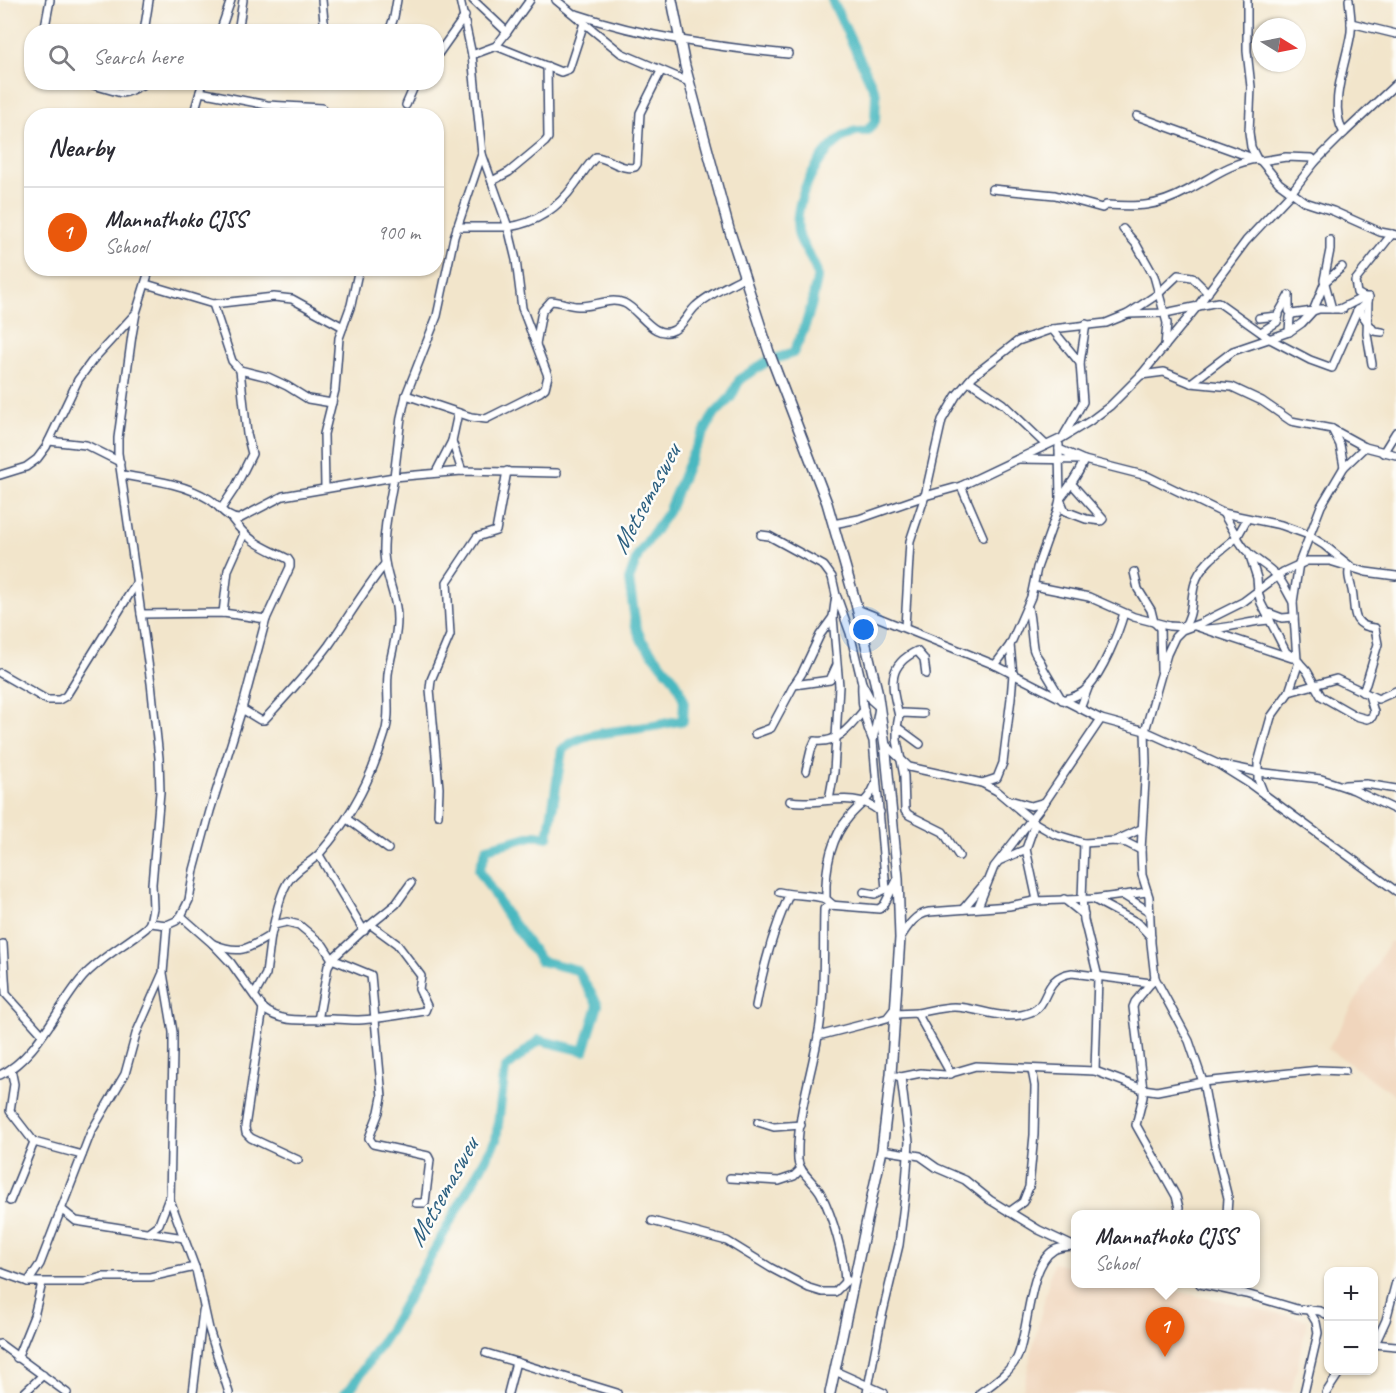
<!DOCTYPE html>
<meta charset="utf-8">
<style>
:root{--surface:#fff;--page:#f2f2f3;--text:#2b2b33;--muted:#7c7c81;--line:#e1e1e2;--accent:#ea580c}
body{margin:0;font-family:Caveat,sans-serif;background:var(--page);color:var(--text)}
.controls{position:absolute;right:18px;bottom:18px;display:grid;overflow:hidden;border-radius:12px;box-shadow:0 2px 4px #0004}
.controls button{width:54px;height:54px;display:grid;place-items:center;padding:0;border:0;border-bottom:2px solid var(--line);background:var(--surface);color:var(--text);font:30px sans-serif}
.compass{position:absolute;left:1252px;top:18px;width:54px;height:54px;border-radius:50%;background:var(--surface);box-shadow:0 2px 4px #0004;rotate:100deg}
.you{position:absolute;left:864px;top:630px;width:21px;height:21px;margin:-15px;border:4px solid #fff;border-radius:50%;background:#1a73e8;box-shadow:0 0 0 9px #1a73e833}
.badge{display:grid;place-items:center;width:39px;height:39px;border-radius:50%;background:var(--accent);color:#fff;font-size:20px;font-weight:700}
.pin{position:absolute;translate:-50% -50px;filter:drop-shadow(0 2px 3px #0008)}
.pin::after{content:'';position:absolute;top:32px;width:21px;height:18px;background:inherit;clip-path:polygon(0 0,100% 0,50% 100%)}
.popup{position:absolute;left:1071px;top:1210px;width:189px;height:78px;box-sizing:border-box;display:grid;place-content:center;border-radius:12px;background:var(--surface);filter:drop-shadow(0 2px 4px #0005);font-size:20px;white-space:nowrap;color:var(--muted)}
.popup b{font-size:22px;color:var(--text)}
.popup::after{content:'';position:absolute;left:50%;top:100%;margin-left:-12px;border:12px solid transparent;border-top-color:var(--surface)}
.list{margin:0;padding:0;list-style:none}
h2{display:flex;justify-content:space-between;align-items:center;height:78px;margin:0;padding:0 24px;font-size:26px}
h2 small{font-size:20px;font-weight:400;color:var(--muted)}
.list li{display:grid;grid-template-columns:39px 1fr auto;gap:18px;align-items:center;box-sizing:border-box;height:90px;padding:0 24px;border-top:2px solid var(--line)}
.list b{display:block;font-size:22px;white-space:nowrap}
.list p{margin:0;font-size:20px;white-space:nowrap;color:var(--muted)}
.list em{font-size:20px;font-style:normal;color:var(--muted)}
.icon{flex:none;width:33px;height:33px;fill:none;stroke:currentColor;stroke-width:2;stroke-linecap:round;stroke-linejoin:round}
.map{position:relative;flex:none;width:1396px;height:1393px;overflow:hidden}
.search{position:absolute;background:var(--surface);box-shadow:0 2px 4px #0004;left:24px;top:24px;width:420px;height:66px;display:flex;align-items:center;gap:15px;box-sizing:border-box;padding:0 21px;border-radius:24px;color:var(--muted);font-size:22px}
.panel{position:absolute;background:var(--surface);box-shadow:0 2px 4px #0004;left:24px;top:108px;width:420px;height:168px;border-radius:24px}
.map>svg:first-child{display:block}
.built{fill:#f0d5bc}
.lines{fill:none;stroke-linecap:round;stroke-linejoin:round}
.river{stroke:#49b8c0;stroke-width:10}
.street-casing{stroke:#3b4a6e;stroke-width:10}
.secondary-casing{stroke:#3b4a6e;stroke-width:12}
.street{stroke:#fff;stroke-width:7}
.secondary{stroke:#fff;stroke-width:9}
.labels{text-anchor:middle;stroke-width:5;stroke-linejoin:round;paint-order:stroke}
.water-label{font-size:26px;font-style:italic;fill:#2b5f80;stroke:#fdfcf7}
</style>
<div class="map">
<svg width="1396" height="1393" viewBox="0 0 1396 1393">
<rect width="100%" height="100%" fill="#fdfcf7"/>
<filter id="ink" filterUnits="userSpaceOnUse"><feTurbulence type="fractalNoise" baseFrequency=".0167" numOctaves="2"/><feDisplacementMap in="SourceGraphic" scale="12" xChannelSelector="R" yChannelSelector="G"/><feConvolveMatrix kernelMatrix="1 2 1 2 8 2 1 2 1" color-interpolation-filters="sRGB"/></filter>
<filter id="wash" filterUnits="userSpaceOnUse"><feTurbulence type="fractalNoise" baseFrequency=".008" numOctaves="4" result="noise"/><feDisplacementMap in="SourceGraphic" scale="24" xChannelSelector="R" yChannelSelector="G"/><feGaussianBlur stdDeviation="1.35" result="paint"/><feColorMatrix in="noise" values="0 0 0 0 0 0 0 0 0 0 0 0 0 0 0 0 0 1.4 0 .05"/><feComposite in="paint" operator="in"/></filter>
<g filter="url(#wash)">
<rect width="100%" height="100%" fill="#f2e5cb"/>
<!-- built -->
<g class="built">
<polygon points="1390,941 1396,945 1396,1096 1328,1049"/>
<polygon points="1053,1263 1075,1268 1075,1284 1144,1284 1308,1320 1291,1393 1022,1393"/>
</g>
<g class="lines">
<!-- river -->
<path class="river" d="M345 1393 351 1388 389 1331 496 1140 505 1069 539 1040 584 1051 598 1005 577 970 541 961 506 914 479 870 487 848 536 835 548 837 562 750C583 731 619 732 646 727 659 726 670 721 683 721L684 700 675 680 642 641 636 627 629 580 638 555 668 512 691 457 713 416 731 397 740 379 768 361 793 353C804 332 811 312 815 288 816 284 818 278 817 274 815 261 803 249 799 236 790 203 821 144 853 132 858 130 863 131 867 131L875 121 876 94 832 0"/>
</g>
</g>
<g filter="url(#ink)">
<g class="lines">
<defs>
<g id="street">
<polyline points="322,0 325,32"/>
<polyline points="473,0 507,32 530,0"/>
<polyline points="556,0 621,53 689,82"/>
<path d="M576 14C644 37 717 47 788 54"/>
<polyline points="1351,23 1396,34"/>
<polyline points="44,32 50,0"/>
<polyline points="144,32 149,0"/>
<polyline points="220,32 231,0"/>
<polyline points="238,32 243,0"/>
<polyline points="389,32 394,17 397,0"/>
<polyline points="496,46 561,72 569,69 584,23"/>
<polyline points="472,55 496,46 507,32"/>
<polyline points="436,57 465,16"/>
<polyline points="48,82 79,82"/>
<polyline points="83,82 121,93 127,92 148,82"/>
<polyline points="200,92 267,105 322,108 321,116"/>
<polyline points="406,105 416,82"/>
<polyline points="193,116 203,82"/>
<polyline points="1137,116 1261,161 1279,183 1305,202 1333,211 1380,232 1396,235"/>
<path d="M1344 133C1327 106 1347 61 1351 32 1352 22 1350 11 1349 0"/>
<polyline points="1261,161 1286,157 1312,158 1315,162"/>
<polyline points="492,181 509,172 545,142 548,138 547,66"/>
<path d="M992 189 1055 195 1102 208 1106 205C1137 207 1157 207 1186 191 1209 179 1231 162 1257 159L1251 147 1249 132 1251 87 1247 51V0"/>
<polyline points="457,227 508,227 482,154"/>
<polyline points="1123,229 1136,244 1154,276 1167,323 1165,346"/>
<polyline points="1330,240 1330,250 1324,280 1332,309"/>
<polyline points="146,284 213,304 274,297 292,299 343,327 351,305 359,268"/>
<polyline points="1289,297 1289,311 1292,314 1290,317 1289,332"/>
<polyline points="1364,297 1357,293 1355,281 1392,234"/>
<polyline points="1368,301 1367,334 1372,364"/>
<polyline points="213,304 232,361 240,370"/>
<polyline points="1357,310 1360,312 1374,331 1382,332"/>
<polyline points="1128,314 1165,313 1218,302 1270,339 1310,360 1332,368 1357,311 1368,301 1369,297 1364,297 1340,309"/>
<polyline points="1292,314 1313,311 1325,282 1342,267"/>
<polyline points="1259,318 1277,316 1289,295"/>
<polyline points="1052,329 1080,363"/>
<polyline points="1261,332 1277,322 1279,315"/>
<path d="M536 344 542 311 551 301C560 301 569 306 578 306 594 307 609 297 624 303 640 310 654 341 674 330 684 325 688 313 696 306 709 294 728 286 744 277"/>
<polyline points="1141,375 1164,372 1191,383 1232,387 1262,401 1291,421 1332,429 1365,447 1396,455"/>
<polyline points="969,381 1003,404 1046,445"/>
<polyline points="1191,383 1233,351 1289,332 1302,323 1313,311 1319,309 1343,309"/>
<path d="M406 395 471 417 486 419 540 392 545 388 548 376 522 308 516 260 508 227C537 223 559 207 575 184 582 175 588 164 596 157 609 158 622 171 635 167L637 164 640 113 661 71"/>
<polyline points="1332,429 1340,445 1344,467"/>
<polyline points="1064,435 1083,402 1080,363 1086,324"/>
<polyline points="49,441 86,445 120,462"/>
<polyline points="452,441 458,413"/>
<path d="M1059 445V449L1084 460C1079 474 1069 487 1060 499L1065 511 1086 519 1101 521 1103 519 1071 483"/>
<polyline points="1365,447 1344,467 1321,506 1299,563 1293,602 1297,660 1307,671 1321,696 1356,716 1367,719 1372,717 1374,712 1369,695"/>
<polyline points="1383,453 1396,432"/>
<path d="M1018 459 1084 460 1147 476 1223 513 1281 525 1306 534 1324 545 1350 566C1347 575 1350 581 1352 590 1356 608 1349 626 1375 628L1378 644 1366 684 1362 692"/>
<polyline points="436,472 452,441 462,471"/>
<polyline points="0,475 26,467 37,459 46,447 78,380 92,361 134,315"/>
<path d="M122 475C152 480 183 483 209 499 220 506 225 518 239 519L283 496 394 477 401 417 406 395 437 316 454 237 482 154 472 55 460 0"/>
<polyline points="961,486 983,537"/>
<polyline points="325,488 324,434 335,390 339,338 343,327"/>
<polyline points="221,509 235,488 252,454 247,434 240,370 268,377 287,386 308,399 332,403"/>
<path d="M1247 519 1237 537C1250 561 1263 560 1278 577 1284 584 1288 594 1293 602"/>
<polyline points="833,524 859,519 925,496 961,486 1062,438 1090,421 1110,406 1141,375 1197,307 1246,241 1291,193 1315,162 1344,133 1396,84"/>
<polyline points="761,535 769,536 824,566 832,577 836,595 833,617 839,686 834,772 829,800"/>
<polyline points="1250,556 1257,578 1258,591 1261,603 1286,652 1297,660"/>
<polyline points="1134,572 1138,589 1151,610 1154,622 1160,628 1161,670"/>
<polyline points="1034,586 1089,597 1134,617 1169,626 1185,627"/>
<polyline points="837,597 850,633 862,683"/>
<path d="M1028 608C1031 621 1031 634 1033 647 1034 656 1042 660 1043 668L1062 700C1071 698 1082 695 1088 687 1103 671 1118 634 1124 613"/>
<polyline points="857,609 995,665 1101,719 1145,731 1218,764 1250,784 1396,891"/>
<polyline points="1266,612 1282,618 1294,617"/>
<polyline points="223,613 228,570 244,534"/>
<polyline points="141,614 223,613 266,619"/>
<polyline points="1195,626 1292,658"/>
<polyline points="905,627 910,541 925,496 942,420 956,396 973,376 1018,341 1052,329 1106,323 1128,314 1158,294 1178,275 1192,277 1208,293"/>
<path d="M1183 628C1194 615 1190 599 1195 583 1201 563 1222 550 1237 537L1223 513"/>
<path d="M1207 629C1228 629 1248 621 1270 620"/>
<polyline points="995,665 1010,645"/>
<polyline points="0,673 47,700 59,700 66,696 137,582"/>
<polyline points="794,685 802,673 820,635 833,617"/>
<polyline points="1289,692 1336,679 1378,699 1396,691"/>
<path d="M242 709 260 720H264C287 695 309 672 329 645 348 618 364 590 385 564"/>
<polyline points="1080,709 1088,688"/>
<path d="M899 716C892 687 885 666 917 651L924 659 926 674"/>
<polyline points="897,727 899,716 903,713 923,714"/>
<polyline points="755,734 771,728 794,685 830,680 836,667"/>
<path d="M873 741C865 723 861 702 862 683L871 700 879 707 873 741 886 889H892"/>
<polyline points="885,744 909,767 982,783 997,791 1035,823 1054,834 1084,843 1115,841 1127,843 1141,850"/>
<polyline points="920,744 897,727 897,740 904,776 905,811 909,815 943,832 959,856"/>
<polyline points="1223,765 1257,772 1321,779 1354,790 1396,810"/>
<path d="M806 771 811 750 815 741C838 744 851 726 864 710"/>
<polyline points="982,783 997,778 1003,763 1011,698 1013,674 1010,645 1031,597 1037,568 1057,512 1060,499 1059,449"/>
<polyline points="1345,785 1366,784 1396,789"/>
<polyline points="1264,794 1258,779 1258,763 1271,717 1289,692 1299,662"/>
<path d="M790 801C821 807 853 788 880 812"/>
<polyline points="1013,801 1031,806 1045,802"/>
<polyline points="438,815 439,788 430,689 431,680 450,635 447,582 477,537 496,531 507,471"/>
<polyline points="347,819 388,849"/>
<polyline points="1035,823 1026,849 1037,900"/>
<polyline points="1115,841 1141,829"/>
<polyline points="1084,843 1082,899 1084,920 1098,977 1095,1071"/>
<polyline points="319,855 364,931"/>
<polyline points="1001,860 1026,849"/>
<path d="M779 892C795 896 811 894 826 899"/>
<polyline points="864,892 875,894 886,889"/>
<polyline points="1123,895 1150,912"/>
<polyline points="1064,899 1084,915"/>
<polyline points="1093,899 1138,923 1151,937"/>
<path d="M833 905 826 899C825 871 830 839 849 817 859 805 870 799 875 785"/>
<polyline points="978,907 994,867 1045,802 1101,719"/>
<polyline points="963,909 985,883"/>
<path d="M181 916 213 944 231 963 263 1008C282 1025 308 1019 331 1019 340 1019 350 1020 359 1020 381 1019 404 1014 425 1011L427 1006 419 989 421 976 397 944 371 925 368 926 332 959 328 966 318 1020"/>
<polyline points="150,923 167,925 163,973 173,1032 173,1051 170,1200 196,1270 209,1329 229,1393"/>
<path d="M167 925 176 921 181 916 189 900 194 870 210 811 242 709 266 619 290 567V562L288 559C262 546 250 543 232 519"/>
<polyline points="274,925 287,922 299,925 323,945 332,959 371,975 382,1097 379,1112 369,1138 373,1144 428,1156 430,1160 425,1203 416,1203"/>
<polyline points="370,925 396,904 411,883"/>
<path d="M900 938C908 926 914 915 929 912L1009 906 1034 901 1093 899 1147 892"/>
<polyline points="3,944 6,994 42,1034"/>
<path d="M213 944C240 955 248 949 271 935 276 918 278 898 287 883 295 869 310 864 320 853 351 818 372 777 385 733 391 714 386 694 388 674 391 651 400 631 396 607 393 589 385 572 384 554 383 529 390 501 394 477L462 471 557 473"/>
<polyline points="1155,978 1135,1002 1133,1007 1143,1089 1143,1097 1136,1125 1176,1196 1179,1208 1178,1214"/>
<polyline points="255,994 266,974 271,935"/>
<path d="M756 1006C763 967 773 931 789 895"/>
<polyline points="263,1008 245,1127 246,1133 251,1138 298,1160"/>
<path d="M917 1013C929 1011 942 1007 954 1007 979 1007 1005 1023 1031 1012 1050 1005 1042 977 1072 973L1151 983"/>
<polyline points="895,1014 917,1013 951,1074"/>
<polyline points="818,1036 880,1020 887,1018 895,1008"/>
<path d="M0 1075C37 1058 57 1007 83 977 101 957 125 945 146 928L150 923 153 908 152 884 160 792 159 758 151 683 118 453V438L132 335 136 313 150 268"/>
<polyline points="901,1077 921,1073 945,1075 976,1066 1095,1071 1143,1089 1157,1091 1203,1082 1319,1070 1345,1071"/>
<polyline points="758,1122 774,1127 801,1125"/>
<polyline points="34,1142 82,1155"/>
<polyline points="882,1150 920,1156 937,1168 965,1180 990,1200 1039,1230 1075,1247"/>
<polyline points="730,1178 779,1181 794,1176 801,1169"/>
<polyline points="10,1201 34,1142 10,1111 14,1084 11,1069"/>
<polyline points="61,1209 76,1221 184,1238"/>
<polyline points="1009,1212 1023,1202 1029,1187 1034,1135 1035,1086 1032,1070"/>
<polyline points="1227,1214 1228,1198 1215,1146 1203,1082 1189,1041 1155,978 1151,943 1149,897 1142,875 1141,850 1146,763 1145,731 1167,654 1175,637 1182,630 1201,623 1243,602 1283,572 1307,561 1330,561 1366,572 1396,576"/>
<polyline points="652,1221 727,1241 771,1268 809,1288 822,1292 835,1292 847,1280"/>
<polyline points="148,1232 159,1224 169,1198"/>
<polyline points="0,1272 28,1282 40,1264 91,1132 125,1074 136,1034 162,975"/>
<polyline points="28,1282 84,1282 102,1277 150,1277 195,1267"/>
<path d="M845 1282C844 1256 833 1217 821 1194 815 1182 799 1173 798 1160 796 1114 814 1068 820 1024 825 986 823 946 824 909L830 905 879 909 884 905 898 878"/>
<polyline points="1200,1284 1246,1294 1297,1309 1320,1311 1328,1315"/>
<polyline points="1235,1284 1239,1293"/>
<polyline points="0,1344 67,1393"/>
<polyline points="1374,1344 1396,1346"/>
<polyline points="1374,1346 1386,1320 1396,1282"/>
<polyline points="486,1353 617,1393"/>
<polyline points="17,1358 34,1316 42,1283"/>
<polyline points="835,1371 884,1393"/>
<polyline points="24,1393 43,1375"/>
<polyline points="193,1393 203,1311"/>
<polyline points="508,1393 516,1362"/>
<polyline points="867,1393 881,1320 899,1245 905,1196 909,1142 901,1077 897,1076"/>
<path d="M980 1393C993 1383 1009 1373 1017 1358 1029 1332 1028 1265 1054 1250 1059 1247 1066 1247 1072 1246"/>
<polyline points="1304,1393 1318,1333 1316,1322 1308,1309"/>
<polyline points="1326,1393 1341,1370"/>
</g>
<polyline id="secondary" points="672,0 685,66 729,229 769,352 827,503 856,604 877,690 886,753 898,878 900,938 891,1074 882,1150 830,1393"/>
</defs>
<!-- street casing -->
<use href="#street" class="street-casing"/>
<!-- secondary casing -->
<use href="#secondary" class="secondary-casing"/>
<!-- street -->
<use href="#street" class="street"/>
<!-- secondary -->
<use href="#secondary" class="secondary"/>
</g>
</g>
<g class="labels">
<!-- water labels -->
<g class="water-label">
<text transform="translate(645 499) rotate(-62)" y="9">Metsemasweu</text>
<text transform="translate(442 1192) rotate(-61)" y="9">Metsemasweu</text>
</g>
</g>
</svg>
<div class="controls">
<button>+</button>
<button>−</button>
</div>
<svg class="compass" viewBox="-18 -18 36 36"><path d="M0-13l5 13h-10z" fill="#e53935"/><path d="M0 13l5-13h-10z" fill="#7c7c81"/></svg>
<div class="you"></div>
<div class="pin badge" style="left:1165px;top:1357px">1</div>
<div class="popup"><b>Mannathoko CJSS</b>School</div>
<div class="search"><svg class="icon" aria-label="search" viewBox="0 0 24 24"><circle cx="10" cy="10" r="6"/><path d="M15 15l6 6"/></svg>Search here</div>
<section class="panel">
<h2>Nearby<small></small></h2>
<ul class="list">
<li><span class="badge">1</span><div><b>Mannathoko CJSS</b><p>School</p></div><em>900 m</em></li>
</ul>
</section>
</div>
